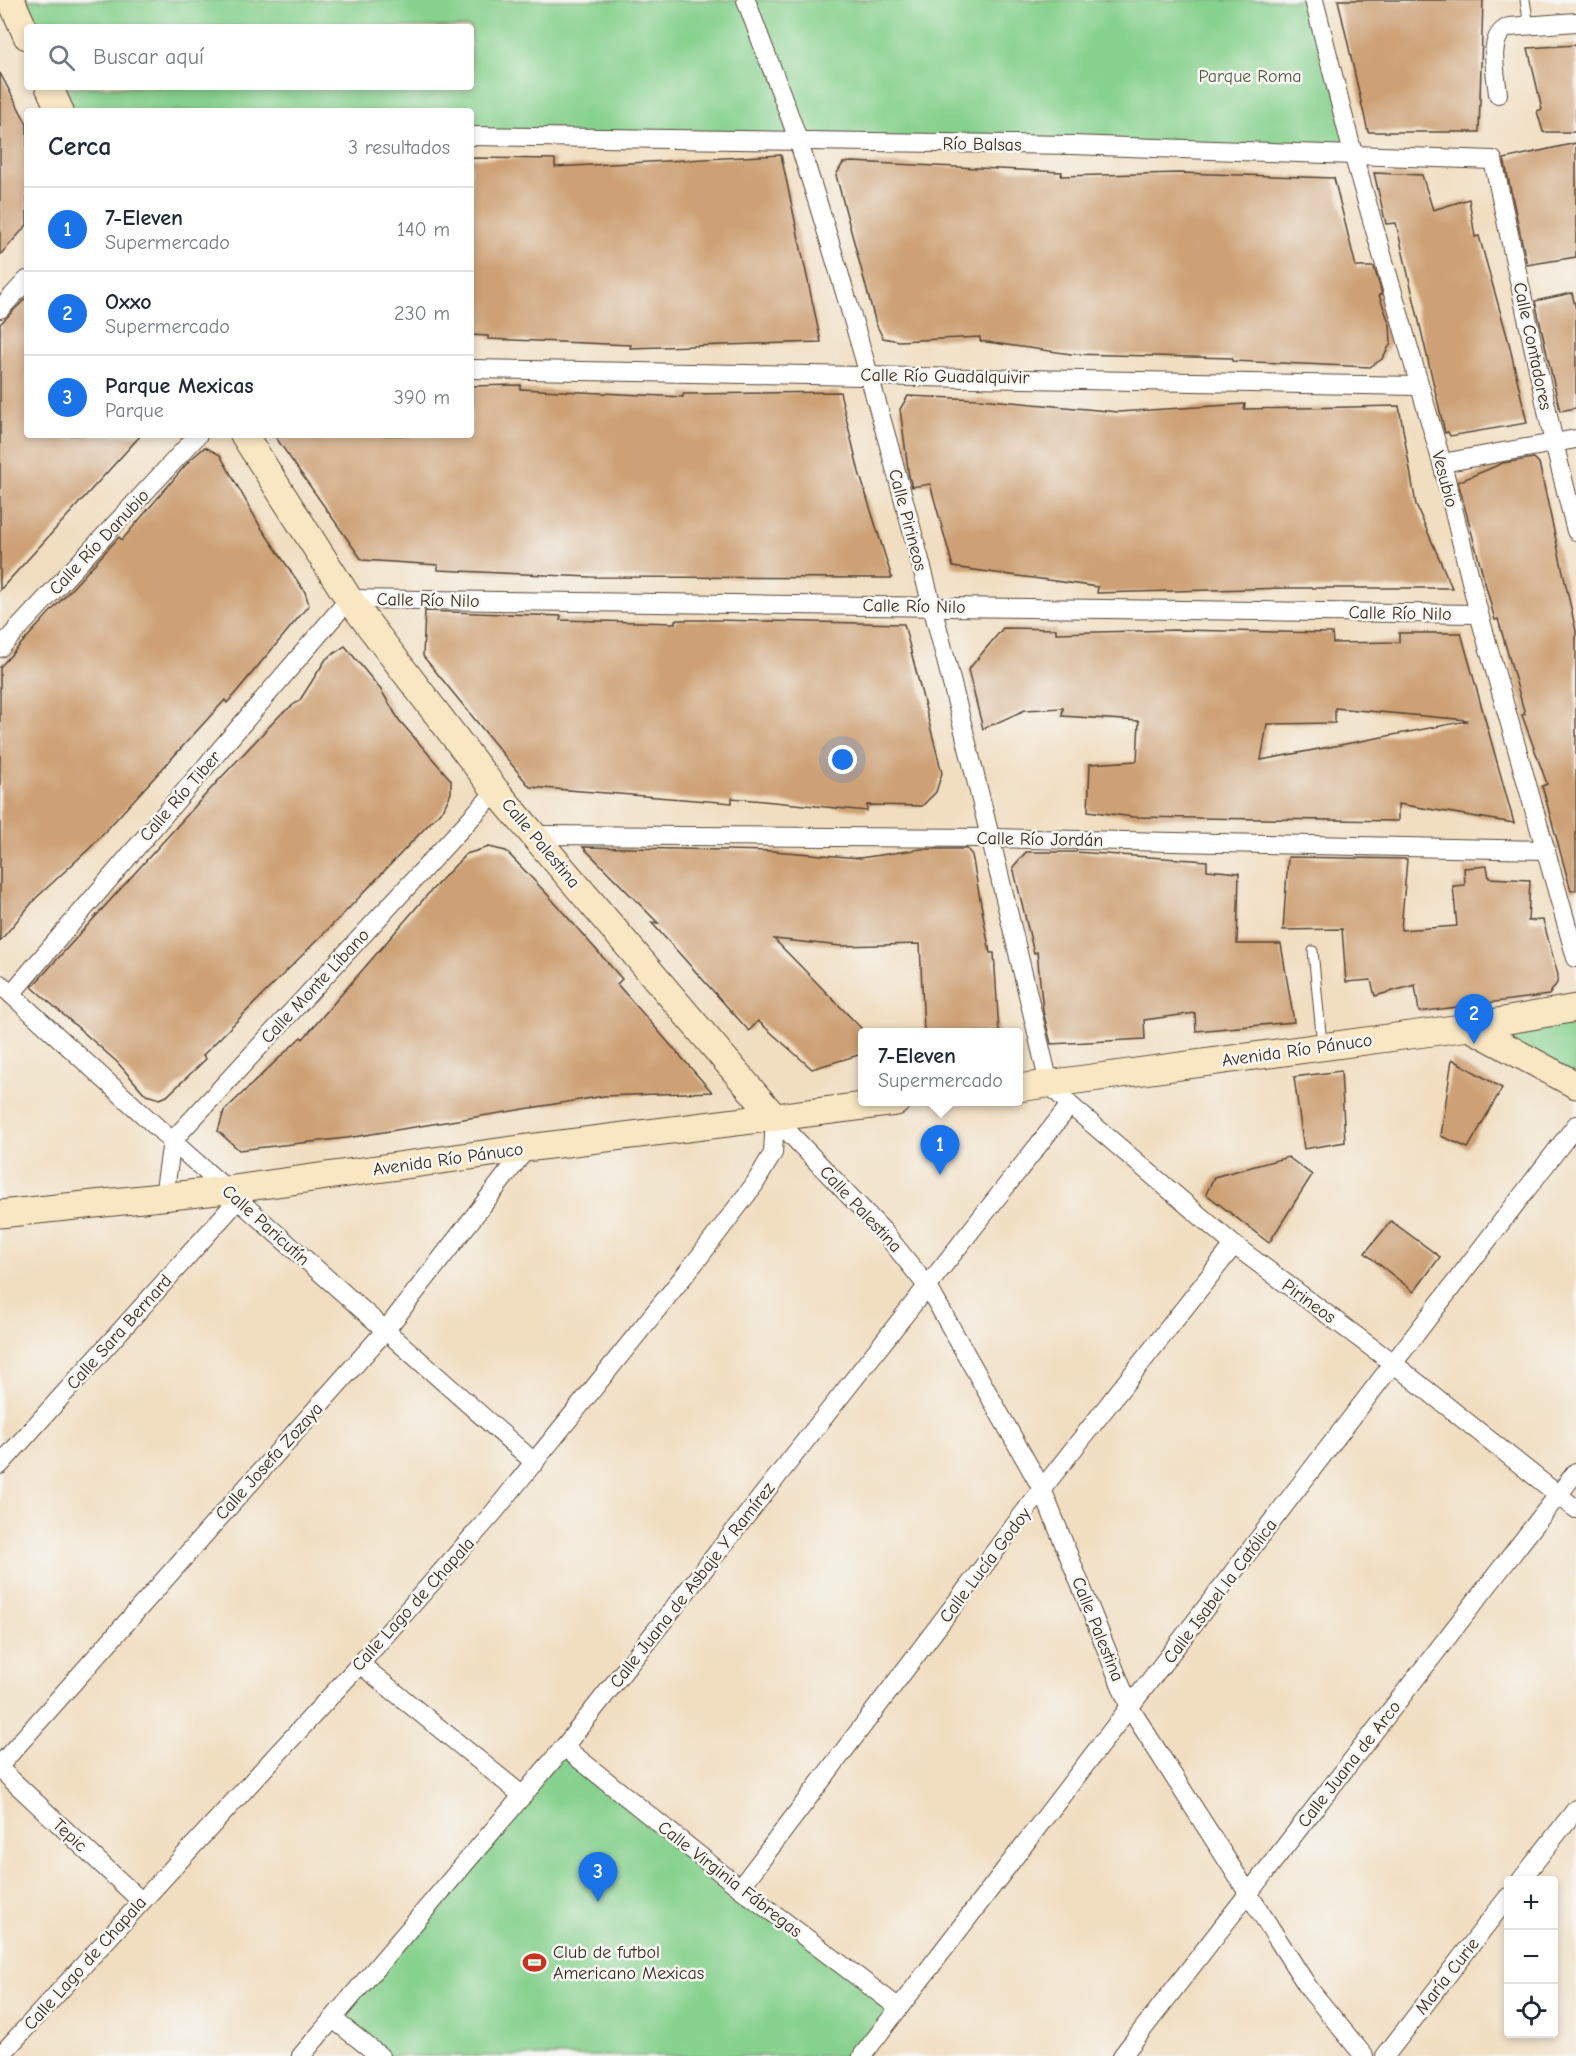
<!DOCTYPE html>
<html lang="es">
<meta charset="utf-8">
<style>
:root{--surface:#fff;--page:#f6f6f7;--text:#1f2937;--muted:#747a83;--line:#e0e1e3;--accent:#1a73e8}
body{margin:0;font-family:"Comic Neue",sans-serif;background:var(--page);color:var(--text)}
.controls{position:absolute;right:18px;bottom:18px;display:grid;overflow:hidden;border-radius:6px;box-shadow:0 3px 9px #0003}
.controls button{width:54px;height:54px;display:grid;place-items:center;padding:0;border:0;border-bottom:2px solid var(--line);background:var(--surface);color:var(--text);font:30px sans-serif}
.you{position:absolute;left:843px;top:760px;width:21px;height:21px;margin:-15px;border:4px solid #fff;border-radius:50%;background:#1a73e8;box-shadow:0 0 0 9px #1a73e833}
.badge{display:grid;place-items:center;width:39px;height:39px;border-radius:50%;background:var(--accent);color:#fff;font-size:20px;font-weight:700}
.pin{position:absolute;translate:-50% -50px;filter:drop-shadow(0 2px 3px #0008)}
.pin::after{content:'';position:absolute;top:32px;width:21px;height:18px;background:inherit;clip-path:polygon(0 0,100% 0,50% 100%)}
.popup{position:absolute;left:858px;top:1028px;width:165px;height:78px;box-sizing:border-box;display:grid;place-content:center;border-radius:6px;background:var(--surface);filter:drop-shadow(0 2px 4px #0005);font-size:20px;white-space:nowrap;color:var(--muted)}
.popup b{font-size:22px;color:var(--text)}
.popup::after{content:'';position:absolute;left:50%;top:100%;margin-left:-12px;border:12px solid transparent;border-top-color:var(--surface)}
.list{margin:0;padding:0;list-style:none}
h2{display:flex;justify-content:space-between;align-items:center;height:78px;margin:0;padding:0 24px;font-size:26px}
h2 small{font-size:20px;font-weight:400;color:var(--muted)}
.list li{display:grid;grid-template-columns:39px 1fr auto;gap:18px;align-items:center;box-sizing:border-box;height:84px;padding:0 24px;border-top:2px solid var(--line)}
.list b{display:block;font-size:22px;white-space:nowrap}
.list p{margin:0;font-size:20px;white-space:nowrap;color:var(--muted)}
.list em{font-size:20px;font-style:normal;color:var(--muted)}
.icon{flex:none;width:33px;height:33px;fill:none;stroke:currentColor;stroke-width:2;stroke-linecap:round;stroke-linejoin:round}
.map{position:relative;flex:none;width:1576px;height:2056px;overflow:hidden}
.search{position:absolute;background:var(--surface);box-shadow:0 3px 9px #0003;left:24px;top:24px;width:450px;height:66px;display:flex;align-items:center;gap:15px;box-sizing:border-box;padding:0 21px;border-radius:6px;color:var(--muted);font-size:22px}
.panel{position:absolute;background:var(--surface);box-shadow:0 3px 9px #0003;left:24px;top:108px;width:450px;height:330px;border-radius:6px}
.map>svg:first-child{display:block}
.green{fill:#87d18e;stroke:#617e56;stroke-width:1.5}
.building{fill:#cda075;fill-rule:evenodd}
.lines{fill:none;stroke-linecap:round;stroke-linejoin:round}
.lane-casing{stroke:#564536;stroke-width:11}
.street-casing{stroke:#564536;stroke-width:20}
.secondary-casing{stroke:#564536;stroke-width:29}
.lane{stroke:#fff;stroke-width:9}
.street{stroke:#fff;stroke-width:18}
.secondary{stroke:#f9e7c3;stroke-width:27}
.labels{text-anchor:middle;stroke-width:5;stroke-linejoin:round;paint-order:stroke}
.park-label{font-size:18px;fill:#525c40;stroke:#f6f6f2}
.street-label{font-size:18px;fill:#3b2a1e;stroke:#f6f6f2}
.poi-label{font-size:18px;fill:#3b2a1e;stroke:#f6f6f2;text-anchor:start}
</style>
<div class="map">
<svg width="1576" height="2056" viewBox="0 0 1576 2056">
<rect width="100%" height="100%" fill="#f6f6f2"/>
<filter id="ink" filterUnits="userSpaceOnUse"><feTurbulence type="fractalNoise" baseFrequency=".0167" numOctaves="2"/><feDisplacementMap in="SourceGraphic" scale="12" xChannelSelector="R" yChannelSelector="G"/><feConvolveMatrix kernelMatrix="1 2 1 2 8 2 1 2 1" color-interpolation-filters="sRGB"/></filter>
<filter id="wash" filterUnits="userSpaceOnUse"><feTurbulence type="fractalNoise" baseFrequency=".008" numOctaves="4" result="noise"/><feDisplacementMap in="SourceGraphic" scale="24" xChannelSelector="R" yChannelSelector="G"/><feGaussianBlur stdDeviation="1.35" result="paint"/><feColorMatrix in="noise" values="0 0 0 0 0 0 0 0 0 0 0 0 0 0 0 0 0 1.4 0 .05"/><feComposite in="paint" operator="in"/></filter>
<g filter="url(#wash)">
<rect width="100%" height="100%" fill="#f1dec1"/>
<!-- green -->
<g class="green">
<polygon points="11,0 1313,0 1353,154 471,136 471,111 60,111 49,87 471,87 471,27 27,27"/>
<polygon points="1576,1008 1576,1085 1469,1027"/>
<polygon points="564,1747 899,2008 862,2056 381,2056 333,2019"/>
</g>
<g id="blocks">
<!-- building -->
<g class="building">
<polygon points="1338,0 1483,0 1479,132 1368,132"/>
<polygon points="1576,45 1576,132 1543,132 1537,111 1542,109 1528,48"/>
<polygon points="0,73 27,124 27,225 0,255"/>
<polygon points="1576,143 1576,257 1527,265 1504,159"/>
<polygon points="781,155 821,342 630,348 631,345 488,339 488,336 471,335 471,158 555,159 555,167"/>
<polygon points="852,162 1062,172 1061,176 1180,173 1334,178 1356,267 1374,267 1382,294 1379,295 1390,325 1391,343 1382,359 1370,367 1232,361 1232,358 1071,354 980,341 980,337 899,341 883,338 876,324 836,175 843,163"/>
<polygon points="1374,173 1422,175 1433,210 1469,199 1475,237 1479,236 1509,343 1527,423 1450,436 1448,432 1445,433 1396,223 1386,224"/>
<polygon points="1572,293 1576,310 1576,408 1560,411 1535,301"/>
<polygon points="27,297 27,435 141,435 0,590 0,324"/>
<polygon points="521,385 520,389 683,397 683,394 840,392 859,472 892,578 590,577 438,570 438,565 362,560 274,435 471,435 471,386"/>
<polygon points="908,396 979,399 1118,412 1245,404 1244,409 1399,406 1416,505 1452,588 1286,588 1097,593 1098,587 953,567 930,484 912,487 909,476 900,409"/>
<polygon points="205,447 220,455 260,526 305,592 309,605 227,703 225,700 90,848 36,898 0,941 0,667 119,537 122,540 190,460"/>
<polygon points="1534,458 1539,463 1576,631 1576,890 1571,891 1542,786 1547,784 1522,715 1525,714 1498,619 1495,620 1458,482 1503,463"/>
<polygon points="425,611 561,616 560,620 675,623 675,620 716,620 904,624 942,773 936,792 922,806 867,805 867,811 732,798 732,803 530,787 423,656"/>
<path d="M1003 628 1056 629V633L1177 630 1332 633 1333 643 1399 642V633H1461L1514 823 1398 804V821L1133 817 1088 811 1090 764 1137 761 1139 721 1062 716 1063 708 1025 710 983 729 968 670ZM1335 708 1467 720V721L1261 760 1267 724 1335 723Z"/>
<polygon points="345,646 381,690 399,720 451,780 451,793 444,808 350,907 203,1055 206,1059 167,1096 160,1099 146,1095 117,1062 32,987 216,783 281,714 300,700 326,659"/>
<polygon points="489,847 506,851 547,894 622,979 617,984 712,1092 604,1096 347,1138 239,1150 218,1131 224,1111 301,1037 303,1039 428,894 466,854"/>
<polygon points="583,847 773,851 860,858 921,849 967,849 972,855 990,953 994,953 999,1032 924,1032 920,944 841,946 774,939 862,1029 862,1054 812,1069 758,1021 749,1031 651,922 658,923"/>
<polygon points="1026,852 1075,852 1207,861 1207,870 1239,873 1237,944 1281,944 1294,1022 1196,1031 1195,1013 1144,1020 1145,1039 1051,1044 1043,1011 1037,952 1034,953 1013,867"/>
<polygon points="1288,857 1407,859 1401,930 1457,926 1453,886 1465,885 1464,868 1487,866 1489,878 1530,880 1528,921 1543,920 1558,975 1557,983 1549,995 1419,1012 1415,985 1375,996 1371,980 1346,982 1342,929 1283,930"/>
<polygon points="1452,1059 1502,1088 1468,1148 1441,1136"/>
<polygon points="1341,1071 1345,1142 1304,1149 1294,1077"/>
<polygon points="1288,1157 1312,1175 1269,1243 1206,1194 1214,1177"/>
<polygon points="1391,1221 1440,1257 1414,1292 1365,1253"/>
</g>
</g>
</g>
<g filter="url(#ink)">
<use href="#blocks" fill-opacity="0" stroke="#564536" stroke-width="1.5"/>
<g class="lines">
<defs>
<g id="lane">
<polyline points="1525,0 1529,26"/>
<polyline points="1313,951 1322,1044"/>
</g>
<g id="street">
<path d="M746 0C763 48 783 95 799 143 898 453 975 768 1049 1084L1070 1105 1234 1245 1394 1364 1576 1509"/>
<polyline points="1314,0 1353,154 1442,463 1479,614 1576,958"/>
<path d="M1498 94C1496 73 1486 36 1509 27L1576 22"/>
<polyline points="471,136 1072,145 1493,160 1554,443 1576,531"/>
<polyline points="0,309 27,280"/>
<polyline points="471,369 1418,386"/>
<polyline points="1442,463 1576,439"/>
<polyline points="0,648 198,435"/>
<polyline points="534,835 991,838 1546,850"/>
<polyline points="0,984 172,1141 535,1463"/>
<polyline points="11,994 349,599 1479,614"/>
<polyline points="775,1118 883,1231 928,1287 1042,1489 1130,1708 1310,1990 1364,2056"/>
<polyline points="164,1196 172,1141 496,791"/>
<polyline points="0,1465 238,1200"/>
<polyline points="360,1664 523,1796"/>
<polyline points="564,1747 740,1888 899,2008"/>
<polyline points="0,1765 385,1331 527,1148"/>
<polyline points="0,1769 141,1901"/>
<polyline points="1521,1880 1576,1809"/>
<polyline points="740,1888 1042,1489 1234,1245"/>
<polyline points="333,2019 380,2056"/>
<polyline points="0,2056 360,1664 494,1512 700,1256 754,1185 773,1153 775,1118"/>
<polyline points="301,2056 564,1747 1070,1105"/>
<polyline points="862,2056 1576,1125"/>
<polyline points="1122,2056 1576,1472"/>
<polyline points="1385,2056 1508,1897"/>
</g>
<g id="secondary">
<polyline points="11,0 27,36"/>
<polyline points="49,87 60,111"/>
<polyline points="244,435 349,599 496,791 775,1118"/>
<polyline points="1469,1027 1576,1085"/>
<polyline points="1018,1088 1469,1027 1576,1008"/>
<polyline points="0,1214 227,1190 527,1148 896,1102"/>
</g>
</defs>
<!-- lane casing -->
<use href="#lane" class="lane-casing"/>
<!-- street casing -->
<use href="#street" class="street-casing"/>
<!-- secondary casing -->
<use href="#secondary" class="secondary-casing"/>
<!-- lane -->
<use href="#lane" class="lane"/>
<!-- street -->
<use href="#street" class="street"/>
<!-- secondary -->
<use href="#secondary" class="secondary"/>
</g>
</g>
<!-- icons -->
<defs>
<symbol id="stadium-bare" viewBox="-9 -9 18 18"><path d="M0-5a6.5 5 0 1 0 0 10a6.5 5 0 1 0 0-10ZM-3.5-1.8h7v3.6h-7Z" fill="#c8321e" stroke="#f6f6f2" stroke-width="2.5" paint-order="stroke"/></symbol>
</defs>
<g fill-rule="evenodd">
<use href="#stadium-bare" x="518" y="1946" width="33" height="33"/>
</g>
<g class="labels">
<!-- park labels -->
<g class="park-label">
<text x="1250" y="82">Parque Roma</text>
</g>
<!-- street labels -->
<g class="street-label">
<text transform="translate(982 144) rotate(1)" y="6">Río Balsas</text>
<text transform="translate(1533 346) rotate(78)" y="6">Calle Contadores</text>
<text transform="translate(945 376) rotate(1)" y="6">Calle Río Guadalquivir</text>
<text transform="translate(1445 479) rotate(75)" y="6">Vesubio</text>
<text transform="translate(908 520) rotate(75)" y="6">Calle Pirineos</text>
<text transform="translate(99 542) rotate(-47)" y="6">Calle Río Danubio</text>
<text transform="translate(428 600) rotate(1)" y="6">Calle Río Nilo</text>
<text transform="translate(914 606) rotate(1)" y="6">Calle Río Nilo</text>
<text transform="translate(1400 613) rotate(1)" y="6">Calle Río Nilo</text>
<text transform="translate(180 796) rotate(-49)" y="6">Calle Río Tiber</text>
<text transform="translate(1040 839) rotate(1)" y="6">Calle Río Jordán</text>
<text transform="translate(541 843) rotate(50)" y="6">Calle Palestina</text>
<text transform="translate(315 986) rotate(-47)" y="6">Calle Monte Líbano</text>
<text transform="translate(1297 1050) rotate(-8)" y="6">Avenida Río Pánuco</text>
<text transform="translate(448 1159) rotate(-8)" y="6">Avenida Río Pánuco</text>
<text transform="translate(861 1209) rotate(47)" y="6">Calle Palestina</text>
<text transform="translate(266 1225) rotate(42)" y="6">Calle Paricutín</text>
<text transform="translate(1309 1301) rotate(36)" y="6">Pirineos</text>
<text transform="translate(119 1332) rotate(-48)" y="6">Calle Sara Bernard</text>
<text transform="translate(269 1461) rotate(-48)" y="6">Calle Josefa Zozaya</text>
<text transform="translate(985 1565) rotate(-53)" y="6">Calle Lucía Godoy</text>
<text transform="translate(692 1585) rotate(-52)" y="6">Calle Juana de Asbaje Y Ramírez</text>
<text transform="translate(1220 1591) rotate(-53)" y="6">Calle Isabel la Católica</text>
<text transform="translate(413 1604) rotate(-48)" y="6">Calle Lago de Chapala</text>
<text transform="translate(1098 1629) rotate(68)" y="6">Calle Palestina</text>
<text transform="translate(1349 1764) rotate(-52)" y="6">Calle Juana de Arco</text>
<text transform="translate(70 1835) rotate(43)" y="6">Tepic</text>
<text transform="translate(730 1879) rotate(38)" y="6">Calle Virginia Fábregas</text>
<text transform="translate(85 1963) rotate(-48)" y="6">Calle Lago de Chapala</text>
<text transform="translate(1447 1976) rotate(-52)" y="6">María Curie</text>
</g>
<!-- poi labels -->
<g class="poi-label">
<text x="553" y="1958">Club de futbol<tspan x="553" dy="21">Americano Mexicas</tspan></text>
</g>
</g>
</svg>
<div class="controls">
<button>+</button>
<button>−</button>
<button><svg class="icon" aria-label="locate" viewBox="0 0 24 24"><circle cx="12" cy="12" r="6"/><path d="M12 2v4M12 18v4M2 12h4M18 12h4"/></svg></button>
</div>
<div class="you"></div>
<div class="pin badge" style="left:940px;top:1175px">1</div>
<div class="popup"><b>7-Eleven</b>Supermercado</div>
<div class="pin badge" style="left:1474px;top:1044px">2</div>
<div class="pin badge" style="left:598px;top:1902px">3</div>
<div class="search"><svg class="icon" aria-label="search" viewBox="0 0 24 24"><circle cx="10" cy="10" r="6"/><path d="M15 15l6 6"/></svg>Buscar aquí</div>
<section class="panel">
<h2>Cerca<small>3 resultados</small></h2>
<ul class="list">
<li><span class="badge">1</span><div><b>7-Eleven</b><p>Supermercado</p></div><em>140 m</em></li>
<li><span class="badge">2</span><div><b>Oxxo</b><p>Supermercado</p></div><em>230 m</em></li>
<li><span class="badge">3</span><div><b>Parque Mexicas</b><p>Parque</p></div><em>390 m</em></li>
</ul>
</section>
</div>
